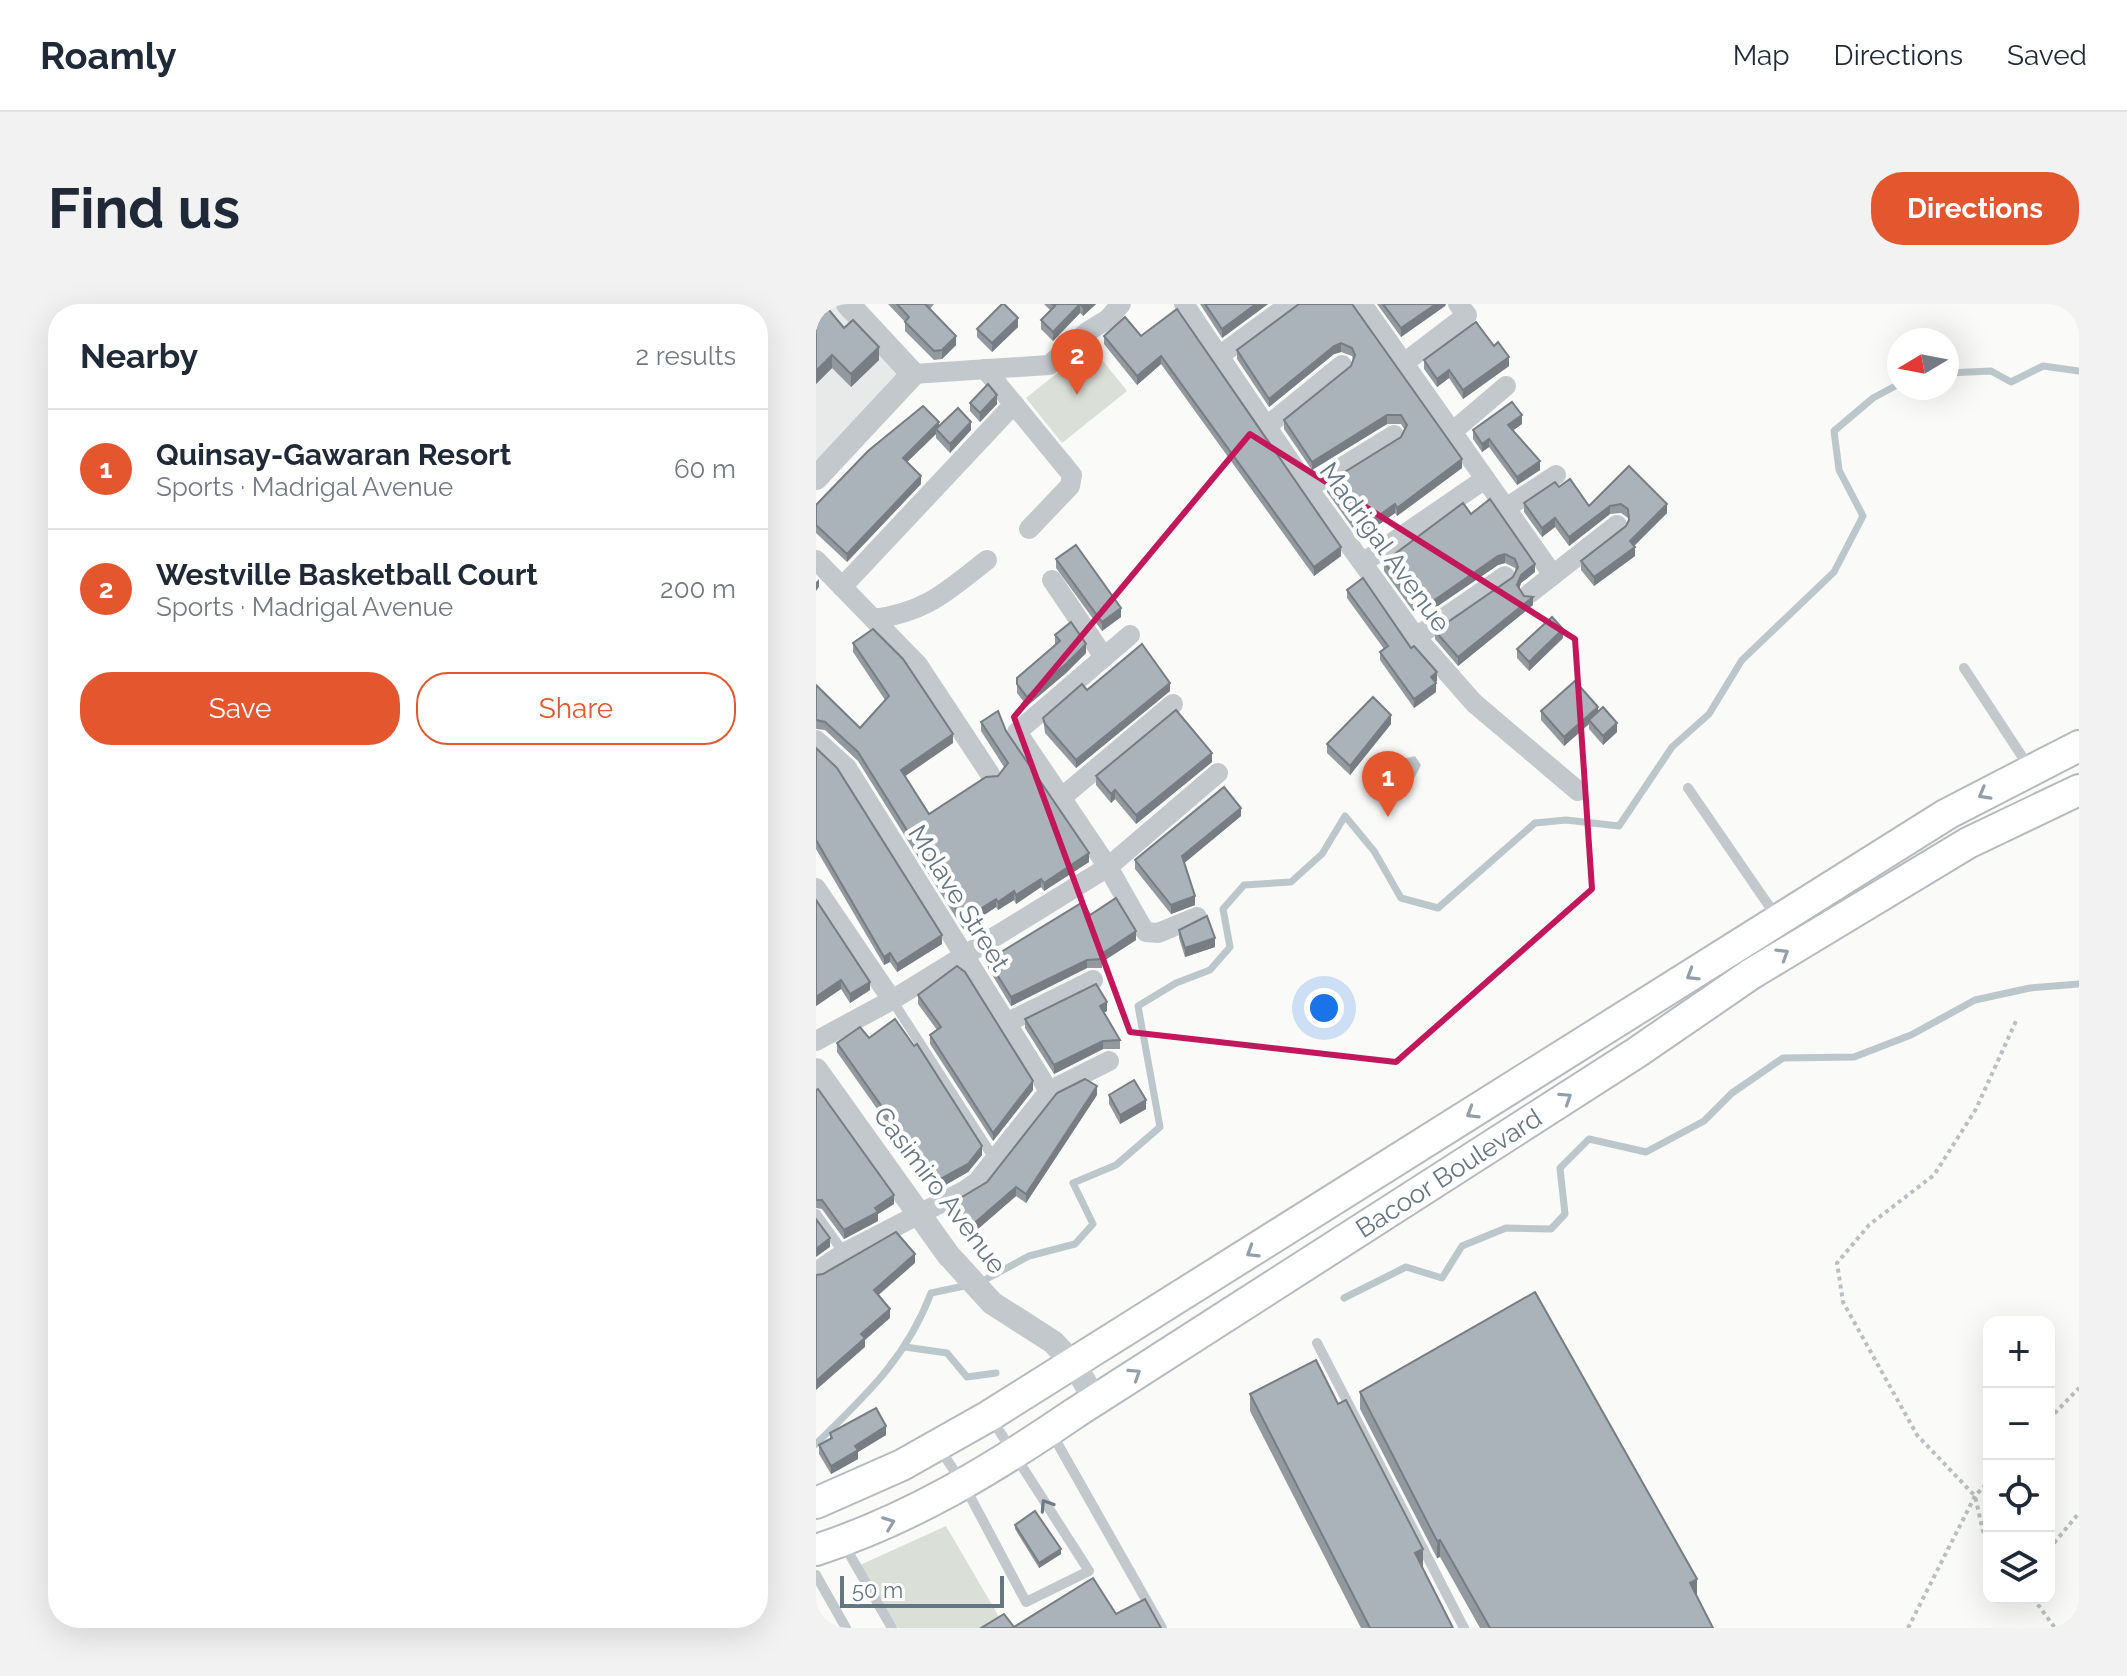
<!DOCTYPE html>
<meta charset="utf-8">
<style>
:root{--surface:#fff;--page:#f2f2f3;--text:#1f2937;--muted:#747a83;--line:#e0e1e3;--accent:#e4572e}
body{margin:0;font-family:Raleway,sans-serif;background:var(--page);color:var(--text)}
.controls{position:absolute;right:24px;bottom:24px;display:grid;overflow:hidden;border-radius:16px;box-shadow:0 8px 32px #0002}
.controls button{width:72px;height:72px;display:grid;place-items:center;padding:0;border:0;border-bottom:2px solid var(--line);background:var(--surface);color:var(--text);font:40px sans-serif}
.compass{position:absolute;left:1071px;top:24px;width:72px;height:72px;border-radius:50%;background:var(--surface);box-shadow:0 8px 32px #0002;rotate:260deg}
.scale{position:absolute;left:24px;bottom:20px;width:164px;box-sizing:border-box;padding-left:8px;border:4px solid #657683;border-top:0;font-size:22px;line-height:28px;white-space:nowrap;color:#657683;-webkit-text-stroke:6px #fff;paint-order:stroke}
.you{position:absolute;left:508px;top:704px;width:28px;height:28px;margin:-20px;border:6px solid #fff;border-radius:50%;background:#1a73e8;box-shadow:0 0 0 12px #1a73e833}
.badge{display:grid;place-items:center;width:52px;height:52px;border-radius:50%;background:var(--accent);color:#fff;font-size:26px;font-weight:700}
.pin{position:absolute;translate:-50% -66px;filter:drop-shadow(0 2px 4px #0008)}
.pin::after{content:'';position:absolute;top:42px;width:28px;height:24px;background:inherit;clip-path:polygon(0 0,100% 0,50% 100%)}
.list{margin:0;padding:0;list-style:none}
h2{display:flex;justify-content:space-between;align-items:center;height:104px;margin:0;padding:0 32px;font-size:34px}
h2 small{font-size:26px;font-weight:400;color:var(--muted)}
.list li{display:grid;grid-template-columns:52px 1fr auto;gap:24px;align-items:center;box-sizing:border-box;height:120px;padding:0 32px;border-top:2px solid var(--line)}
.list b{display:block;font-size:30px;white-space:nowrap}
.list p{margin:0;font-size:26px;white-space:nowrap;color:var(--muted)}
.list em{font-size:26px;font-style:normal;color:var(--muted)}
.actions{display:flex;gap:16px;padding:24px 32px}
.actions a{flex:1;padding:18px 0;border:2px solid var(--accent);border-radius:32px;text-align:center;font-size:28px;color:var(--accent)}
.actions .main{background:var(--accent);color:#fff}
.icon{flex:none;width:44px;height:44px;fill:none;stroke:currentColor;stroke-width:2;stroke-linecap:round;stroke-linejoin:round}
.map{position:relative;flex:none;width:1263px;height:1324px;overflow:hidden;border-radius:32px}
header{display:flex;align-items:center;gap:48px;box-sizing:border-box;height:112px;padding:0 40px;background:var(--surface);border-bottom:2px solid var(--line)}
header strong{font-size:38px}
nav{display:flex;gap:44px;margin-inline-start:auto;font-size:28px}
.intro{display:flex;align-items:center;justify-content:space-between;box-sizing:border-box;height:192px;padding:0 48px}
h1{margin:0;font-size:56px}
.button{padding:20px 36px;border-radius:32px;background:var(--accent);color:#fff;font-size:28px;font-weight:700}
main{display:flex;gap:48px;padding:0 48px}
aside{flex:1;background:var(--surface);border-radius:32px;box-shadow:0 8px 32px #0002}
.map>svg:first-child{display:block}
.built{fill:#e8e9e9}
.green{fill:#dadfd7}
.water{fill:#bbc7cb}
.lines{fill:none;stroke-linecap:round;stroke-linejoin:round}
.stream{stroke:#bbc7cb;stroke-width:7}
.primary-casing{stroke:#b5babe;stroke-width:34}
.path{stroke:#bbbfc2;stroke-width:4;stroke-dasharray:4 4;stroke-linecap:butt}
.service{stroke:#c3c8cc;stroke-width:10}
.minor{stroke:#c3c8cc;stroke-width:20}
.tertiary{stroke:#c3c8cc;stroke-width:24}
.primary{stroke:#fff;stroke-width:30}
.wall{fill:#929a9f}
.shaded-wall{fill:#777d82}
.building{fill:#aab3b9;stroke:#777d82;stroke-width:2}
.oneway{stroke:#939fa8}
.oneway2{stroke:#6a7a87}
.marked{fill:none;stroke:#c2185b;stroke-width:6;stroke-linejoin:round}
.labels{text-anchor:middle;stroke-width:8;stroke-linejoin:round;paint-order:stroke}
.street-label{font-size:26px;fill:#657683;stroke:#fff}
</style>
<header>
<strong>Roamly</strong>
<nav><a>Map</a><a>Directions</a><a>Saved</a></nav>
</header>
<div class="intro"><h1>Find us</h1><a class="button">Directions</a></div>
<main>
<aside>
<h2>Nearby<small>2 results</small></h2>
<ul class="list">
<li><span class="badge">1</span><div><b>Quinsay-Gawaran Resort</b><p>Sports · Madrigal Avenue</p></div><em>60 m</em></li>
<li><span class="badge">2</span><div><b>Westville Basketball Court</b><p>Sports · Madrigal Avenue</p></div><em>200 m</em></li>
</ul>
<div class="actions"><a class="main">Save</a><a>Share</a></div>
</aside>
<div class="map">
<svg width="1263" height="1324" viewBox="0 0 1263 1324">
<rect width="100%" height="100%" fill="#fafaf8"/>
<!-- built -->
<polygon class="built" points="0,0 19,0 83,70 0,157"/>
<!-- green -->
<g class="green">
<polygon points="275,42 311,87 246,139 210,94"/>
<polygon points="130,1222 186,1318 176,1324 82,1324 44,1261"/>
</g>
<!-- water -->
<path class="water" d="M599 452 605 461C595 481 587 496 564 496L556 484 567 460Z"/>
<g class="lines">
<!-- stream -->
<g class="stream">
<polyline points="1131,69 1175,67 1195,78 1227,62 1263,67"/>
<polyline points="165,978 213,952 259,940 277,920 257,879 300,861 344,823 322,702 360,679 394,666 414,643 407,605 428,581 475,578 506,550 529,512 558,547 585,594 622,604 719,519 750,516 803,522 856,443 893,410 926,356 1018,268 1047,212 1023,166 1018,127 1057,94 1083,80"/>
<polyline points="528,994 590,963 626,974 646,942 690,924 735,925 749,910 744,864 773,835 830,848 888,817 916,789 967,754 1038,753 1095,731 1159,696 1214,684 1263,680"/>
<polyline points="89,1043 131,1049 151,1073 180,1069"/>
<path d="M0 1140C49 1092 90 1055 115 989L153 981"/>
</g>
<defs>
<g id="primary">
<polyline points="0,1199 86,1161 173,1112 1131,510 1263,442"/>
<path id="s1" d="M0 1246C95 1215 177 1165 259 1109L820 749 935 670 1152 539 1263 486"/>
</g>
</defs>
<!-- primary casing -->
<use href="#primary" class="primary-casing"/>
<!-- path -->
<g class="path">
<polyline points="1233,1115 1263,1084"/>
<polyline points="1173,1235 1167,1227 1159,1192 1101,1131 1027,998 1021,959 1053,921 1118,871 1160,805 1200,717"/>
<polyline points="1233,1245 1263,1209"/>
<polyline points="1217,1294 1239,1324"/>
<polyline points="1092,1324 1159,1192 1173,1177"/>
</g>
<!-- service -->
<g class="service">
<polyline points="1148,364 1213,463"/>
<polyline points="872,484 962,615"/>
<polyline points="76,696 179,856"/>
<polyline points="0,910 28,949"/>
<polyline points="501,1039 648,1324"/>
<polyline points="235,1128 346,1324"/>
<polyline points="123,1144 148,1181 210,1298 273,1267 175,1114"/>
<polyline points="27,1239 76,1324"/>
<polyline points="0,1271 30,1324"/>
</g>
<!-- minor -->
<g class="minor">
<polyline points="368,0 492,184 600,333 658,399 762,487"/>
<polyline points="546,0 737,271"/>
<polyline points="403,52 474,0"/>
<polyline points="588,59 651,11 642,0"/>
<polyline points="169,65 256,171 254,182 213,225"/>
<polyline points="97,70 233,61 271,28 292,15 305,0"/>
<polyline points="451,122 526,61"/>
<polyline points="636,128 690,82"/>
<polyline points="492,184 578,131"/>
<polyline points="690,204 740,171"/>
<polyline points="0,256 102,361 174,470"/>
<polyline points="548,258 669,175"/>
<polyline points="236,276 288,353"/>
<polyline points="26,283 198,100"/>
<polyline points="714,289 801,221"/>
<path d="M58 315C111 308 131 287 171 256"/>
<polyline points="314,331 201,428 292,563 326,623 330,628 342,629 381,613"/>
<polyline points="600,333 689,272"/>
<polyline points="0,436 31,464 233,787"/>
<polyline points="245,494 357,400"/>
<polyline points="0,584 76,696"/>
<polyline points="190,719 277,676"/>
<polyline points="0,737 76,696 292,563 402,469"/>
<polyline points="0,968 28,949 148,887 161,878 233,787 293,757"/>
</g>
<!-- tertiary -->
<g class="tertiary">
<polyline points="0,174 97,70 32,0"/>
<polyline points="0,766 133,952"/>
<polyline points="137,956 176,999 237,1038 258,1060 279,1096"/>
</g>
<!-- primary -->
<use href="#primary" class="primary"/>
</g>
<!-- wall -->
<g class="wall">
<polygon points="0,0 63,56 35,83 16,64 0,80"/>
<polygon points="72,0 118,0 114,5 140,41 126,55 118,56 89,27 89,18"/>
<polygon points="228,0 280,0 267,12 264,9 237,37 225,25 225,16 234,6"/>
<polygon points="384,0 452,0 406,34"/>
<polygon points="536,0 646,164 581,212 579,209 544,234 511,188 511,179 585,133 589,126 585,120 571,120 496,166 468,125 468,116 535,62 537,56 536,52 525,48 518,50 453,103 421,55 421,46 482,1"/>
<polygon points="561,0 630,0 629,2 585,33"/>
<polygon points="361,5 525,252 498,272 345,60 321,81 288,40 288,32 325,32"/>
<polygon points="202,23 176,48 161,33 161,25"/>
<polygon points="608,56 693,62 647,95 633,74 621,83 608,65"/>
<polygon points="154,99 181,100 164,118 154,107"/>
<polygon points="706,120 697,126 724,166 701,181 673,143 666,148 657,135 657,126"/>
<polygon points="123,123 155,126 134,149 120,134 120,130 91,158 105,180 31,258 0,229 0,201"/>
<polygon points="813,162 851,209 818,242 819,252 778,282 765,266 765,257 810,222 812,218 812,214 805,209 794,210 753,242 739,223 726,233 708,208 708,199 743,183 773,202"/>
<polygon points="655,210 719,268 705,279 703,285 717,301 642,362 619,335 619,327 697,273 700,267 699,264 689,259 682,261 610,310 604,302 597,307 568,267 568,258"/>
<polygon points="240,255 305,313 286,327 240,264"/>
<polygon points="531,286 595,344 621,377 620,378 620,388 598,404 564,356 564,348 568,345 531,294"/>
<polygon points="239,331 270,349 250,369 211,402 201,389 201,374 240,341 239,340"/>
<polygon points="747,334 713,367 701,354 701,345"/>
<polygon points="37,339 137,439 89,472 113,510 182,472 188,463 165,427 165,418 190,427 273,558 228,587 225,583 200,600 198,596 182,606 180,603 147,625 42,457 9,426 0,425 0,381 44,424 69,396 37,348"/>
<polygon points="271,386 354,387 260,464 229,429 227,414"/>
<polygon points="725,407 782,408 801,428 787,441 773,425 773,420 748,442 725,416"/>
<polygon points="575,420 534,471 511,449 511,440"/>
<polygon points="0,444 126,640 81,668 74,658 68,661 0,545"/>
<polygon points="396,458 320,520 299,495 295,499 280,481 280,472"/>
<polygon points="425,512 368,559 379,601 355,610 319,565 319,556"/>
<polygon points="0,596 54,686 34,699 25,685 0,702"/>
<polygon points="274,611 320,636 286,658 286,664 271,664 195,702 172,664 172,656"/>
<polygon points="363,626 399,643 369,653 363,634"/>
<polygon points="102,691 217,786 177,837 114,740 114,731 121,726 102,700"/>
<polygon points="291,707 288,708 304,736 304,745 287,745 238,770 209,724 209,715"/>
<polygon points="53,734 166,851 152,868 119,887 21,748 21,739"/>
<polygon points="0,786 78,900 62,910 62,917 28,935 6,905 0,904"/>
<polygon points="281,791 210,899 200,892 155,931 136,908 136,899 171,878"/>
<polygon points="293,791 330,805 304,820 293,800"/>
<polygon points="544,1088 881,1292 897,1324 664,1324 624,1253 621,1254 544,1105"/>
<polygon points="434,1090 607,1262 606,1262 637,1324 545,1324 434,1107"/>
<polygon points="14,1129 70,1131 42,1148 42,1155 15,1170 3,1150 3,1141 14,1136"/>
<polygon points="199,1221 245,1250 223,1264 199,1225"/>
</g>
<!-- shaded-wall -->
<g class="shaded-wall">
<polygon points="264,0 264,9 237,37 237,28"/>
<polygon points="270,0 280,0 267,12 267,3"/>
<polygon points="440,0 452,0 406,34 406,25"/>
<polygon points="620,0 630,0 629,2 585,33 585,24"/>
<polygon points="202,14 202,23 176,48 176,39"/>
<polygon points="140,32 140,41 126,55 126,46"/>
<polygon points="525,39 525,48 518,50 453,103 453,95 518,42"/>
<polygon points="63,43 63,56 35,83 35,70"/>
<polygon points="16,51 16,64 0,80 0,67"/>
<polygon points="345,52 345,60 321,81 321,72"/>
<polygon points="693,53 693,62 647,95 647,86"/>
<polygon points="633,66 633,74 621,83 621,75"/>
<polygon points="181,91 181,100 164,118 164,109"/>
<polygon points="571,111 571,120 496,166 496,158"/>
<polygon points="706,111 706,120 692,130 692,121"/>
<polygon points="123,118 123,127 120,125 120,130 87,162 87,154"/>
<polygon points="155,118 155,126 134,149 134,140"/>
<polygon points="673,135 673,143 666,148 666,140"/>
<polygon points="646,155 646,164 581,212 581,204"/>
<polygon points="724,157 724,166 701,181 701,173"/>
<polygon points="105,172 105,180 31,258 31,250"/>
<polygon points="579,200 579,209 544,234 544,225"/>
<polygon points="851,200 851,209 814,246 814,237"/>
<polygon points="794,202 794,210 753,242 753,233"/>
<polygon points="739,214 739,223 726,233 726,224"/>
<polygon points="525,243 525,252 498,272 498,263"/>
<polygon points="819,243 819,252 778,282 778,273"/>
<polygon points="689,250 689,259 682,261 610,310 610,302 682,252"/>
<polygon points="719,260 719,268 705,279 701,290 701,281 705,271"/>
<polygon points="3,275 3,283 0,287 0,278"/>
<polygon points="604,293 604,302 597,307 597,298"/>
<polygon points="717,293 717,301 642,362 642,353"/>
<polygon points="305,304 305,313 286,327 286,318"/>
<polygon points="747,325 747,334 713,367 713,358"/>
<polygon points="270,340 270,349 250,369 211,402 211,393"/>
<polygon points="621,368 621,377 615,382 615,373"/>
<polygon points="354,379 354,387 260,464 260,456"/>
<polygon points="620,379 620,388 598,404 598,395"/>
<polygon points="782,403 782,411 773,416 773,420 748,442 748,433"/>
<polygon points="575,411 575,420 534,471 534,462"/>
<polygon points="801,419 801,428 787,441 787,432"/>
<polygon points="137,430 137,439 85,475 85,466"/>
<polygon points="396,449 396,458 320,520 320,511"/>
<polygon points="299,486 299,495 295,499 295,490"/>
<polygon points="425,504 425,512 366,561 366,552"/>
<polygon points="273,549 273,558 228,587 228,579"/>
<polygon points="225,575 225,583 200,600 200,591"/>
<polygon points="198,587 198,596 182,606 182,598"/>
<polygon points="379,592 379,601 355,610 355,601"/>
<polygon points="180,595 180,603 147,625 147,616"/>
<polygon points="320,627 320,636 286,658 284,651"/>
<polygon points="126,631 126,640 81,668 81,660"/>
<polygon points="399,634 399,643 369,653 369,644"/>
<polygon points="74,649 74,658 68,661 68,653"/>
<polygon points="271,656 271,664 195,702 195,693"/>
<polygon points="25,676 25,685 0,702 0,693"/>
<polygon points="54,678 54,686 34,699 34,690"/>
<polygon points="291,698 291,707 284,711 284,702"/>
<polygon points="287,737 287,745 238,770 238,761"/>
<polygon points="217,777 217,786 177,837 177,829"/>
<polygon points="281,782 281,791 210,899 210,890"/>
<polygon points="330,796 330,805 304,820 304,811"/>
<polygon points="166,842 166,851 152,868 119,887 119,878"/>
<polygon points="200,883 200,892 155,931 155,922"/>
<polygon points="78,891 78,900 62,910 62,917 28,935 28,926"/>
<polygon points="14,934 14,943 0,953 0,945"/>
<polygon points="99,950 99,959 58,995 58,986"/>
<polygon points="74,1005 74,1014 49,1036 49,1043 0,1086 0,1077 45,1030"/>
<polygon points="70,1122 70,1131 42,1148 42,1155 15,1170 15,1162 39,1142"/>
<polygon points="624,1236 624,1253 621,1254 621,1237"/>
<polygon points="245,1245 245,1250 223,1264 223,1259"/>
<polygon points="607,1245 607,1262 599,1266 599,1249"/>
<polygon points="881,1275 881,1292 874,1279"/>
</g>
<!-- building -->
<g class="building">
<polygon points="0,0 8,0 28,24 37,16 63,43 35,70 16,51 0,67"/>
<polygon points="81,0 109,0 140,32 126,46 118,47 89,18 93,13"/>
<polygon points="186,0 188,0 202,14 176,39 161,25"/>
<polygon points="236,0 270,0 267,3 264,0 237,28 225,16 239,2"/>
<polygon points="389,0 440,0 406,25"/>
<polygon points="483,0 536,0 646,155 581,204 579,200 544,225 511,179 585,133 591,121 585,111 571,111 496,158 468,116 535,62 539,51 536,44 525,39 518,42 453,95 421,46"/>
<polygon points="567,0 620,0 585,24"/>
<polygon points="361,5 525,243 498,263 345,52 321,72 288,32 309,13 325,32"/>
<polygon points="660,18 678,42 682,38 693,53 647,86 633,66 621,75 608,56"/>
<polygon points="172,80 181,91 164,109 154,99"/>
<polygon points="696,98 706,111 692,121 724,157 701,173 673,135 666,140 657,126"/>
<polygon points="107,102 123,118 87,154 105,172 31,250 0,221 0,201 52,147"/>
<polygon points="142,104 155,118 134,140 120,125"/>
<polygon points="813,162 851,200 814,237 819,243 778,273 765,257 810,222 813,216 812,205 805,200 794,202 753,233 739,214 726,224 708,199 739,178 743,183 754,175 773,202"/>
<polygon points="674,195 719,260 705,271 701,281 708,292 717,293 642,353 619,327 697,273 702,263 699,255 689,250 682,252 610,302 604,293 597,298 568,258 647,199 655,210"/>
<polygon points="260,241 305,304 286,318 240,255"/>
<polygon points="547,274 595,344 598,342 621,368 615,373 620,379 598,395 564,348 572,342 531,286"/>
<polygon points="736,313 747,325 713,358 701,345"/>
<polygon points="255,318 270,340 250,360 211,393 201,380 201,374 244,337 239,331"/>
<polygon points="57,325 87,355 137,430 85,466 113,510 170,473 182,472 192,459 165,418 182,407 190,427 273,549 228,579 225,575 200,591 198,587 182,598 180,595 147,616 42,448 9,418 0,416 0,381 44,424 73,392 37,339"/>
<polygon points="326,340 354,379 260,456 229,420 227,414 266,380 271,386"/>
<polygon points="759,377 782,403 748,433 725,407"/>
<polygon points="557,393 575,411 534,462 511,440"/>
<polygon points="787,403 801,419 787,432 773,416"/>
<polygon points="360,406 396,449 320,511 299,486 295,490 280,472"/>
<polygon points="0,444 21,464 126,631 81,660 74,649 68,653 0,536"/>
<polygon points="408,483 425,504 366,552 379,592 355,601 319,556"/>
<polygon points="300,594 320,627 284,651 286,655 271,656 195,693 172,656 267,598 274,611"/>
<polygon points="0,596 54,678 34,690 25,676 0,693"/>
<polygon points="391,612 399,634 369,644 363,626"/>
<polygon points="141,662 149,668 217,777 177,829 114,731 125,723 102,691"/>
<polygon points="280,680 291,698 284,702 304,736 287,737 238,761 209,715"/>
<polygon points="79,715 98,742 101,740 166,842 152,860 119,878 21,739 44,723 53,734"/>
<polygon points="269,775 281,782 210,890 200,883 155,922 136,899 171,878 241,789"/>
<polygon points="318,776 330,796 304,811 293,791"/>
<polygon points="2,785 78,891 59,904 62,908 28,926 6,896 0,896 0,786"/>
<polygon points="0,915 14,934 0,945"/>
<polygon points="80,928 99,950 58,986 74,1005 45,1030 49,1034 0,1077 0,971 7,970"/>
<polygon points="719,988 881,1275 874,1279 897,1324 674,1324 624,1236 621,1237 544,1088"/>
<polygon points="500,1056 522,1100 530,1096 607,1245 599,1249 637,1324 554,1324 434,1090"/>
<polygon points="60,1104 70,1122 39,1142 42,1146 15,1162 3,1141 16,1134 14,1129"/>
<polygon points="219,1207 245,1245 223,1259 199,1221"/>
<polygon points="277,1274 300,1310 329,1295 345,1324 165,1324 188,1310 198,1323"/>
</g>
<!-- one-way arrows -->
<defs><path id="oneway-chevron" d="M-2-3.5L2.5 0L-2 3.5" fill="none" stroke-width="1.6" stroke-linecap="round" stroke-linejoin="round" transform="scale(2)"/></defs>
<g class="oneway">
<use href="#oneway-chevron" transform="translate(1168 490) rotate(151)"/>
<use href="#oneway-chevron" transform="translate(967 650) rotate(-32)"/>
<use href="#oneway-chevron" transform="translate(876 671) rotate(148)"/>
<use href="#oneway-chevron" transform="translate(750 794) rotate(-33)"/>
<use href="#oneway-chevron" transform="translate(656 809) rotate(148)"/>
<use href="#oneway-chevron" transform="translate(436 948) rotate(148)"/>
<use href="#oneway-chevron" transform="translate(319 1070) rotate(-33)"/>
<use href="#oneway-chevron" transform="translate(73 1219) rotate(-21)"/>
</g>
<use class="oneway2" href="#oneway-chevron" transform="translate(230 1201) rotate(-123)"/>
<!-- marked area -->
<path class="marked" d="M434 130 759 335 776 585 580 758 314 728 198 413Z"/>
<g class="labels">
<!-- street labels -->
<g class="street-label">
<text transform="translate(569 243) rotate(54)" y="9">Madrigal Avenue</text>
<text transform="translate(143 594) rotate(58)" y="9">Molave Street</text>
<text dy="9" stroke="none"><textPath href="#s1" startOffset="738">Bacoor Boulevard</textPath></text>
<text transform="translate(124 886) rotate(53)" y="9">Casimiro Avenue</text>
</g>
</g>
</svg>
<div class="controls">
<button>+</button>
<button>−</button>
<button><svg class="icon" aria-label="locate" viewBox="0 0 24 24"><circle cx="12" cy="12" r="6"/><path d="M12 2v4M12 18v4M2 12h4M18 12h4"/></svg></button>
<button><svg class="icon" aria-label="layers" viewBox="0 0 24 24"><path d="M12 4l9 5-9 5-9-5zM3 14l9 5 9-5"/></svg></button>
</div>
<svg class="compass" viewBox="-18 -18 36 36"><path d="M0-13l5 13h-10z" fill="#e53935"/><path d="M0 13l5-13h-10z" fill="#747a83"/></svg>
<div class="scale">50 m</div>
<div class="you"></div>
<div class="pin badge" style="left:572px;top:513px">1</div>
<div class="pin badge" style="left:261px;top:91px">2</div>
</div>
</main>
